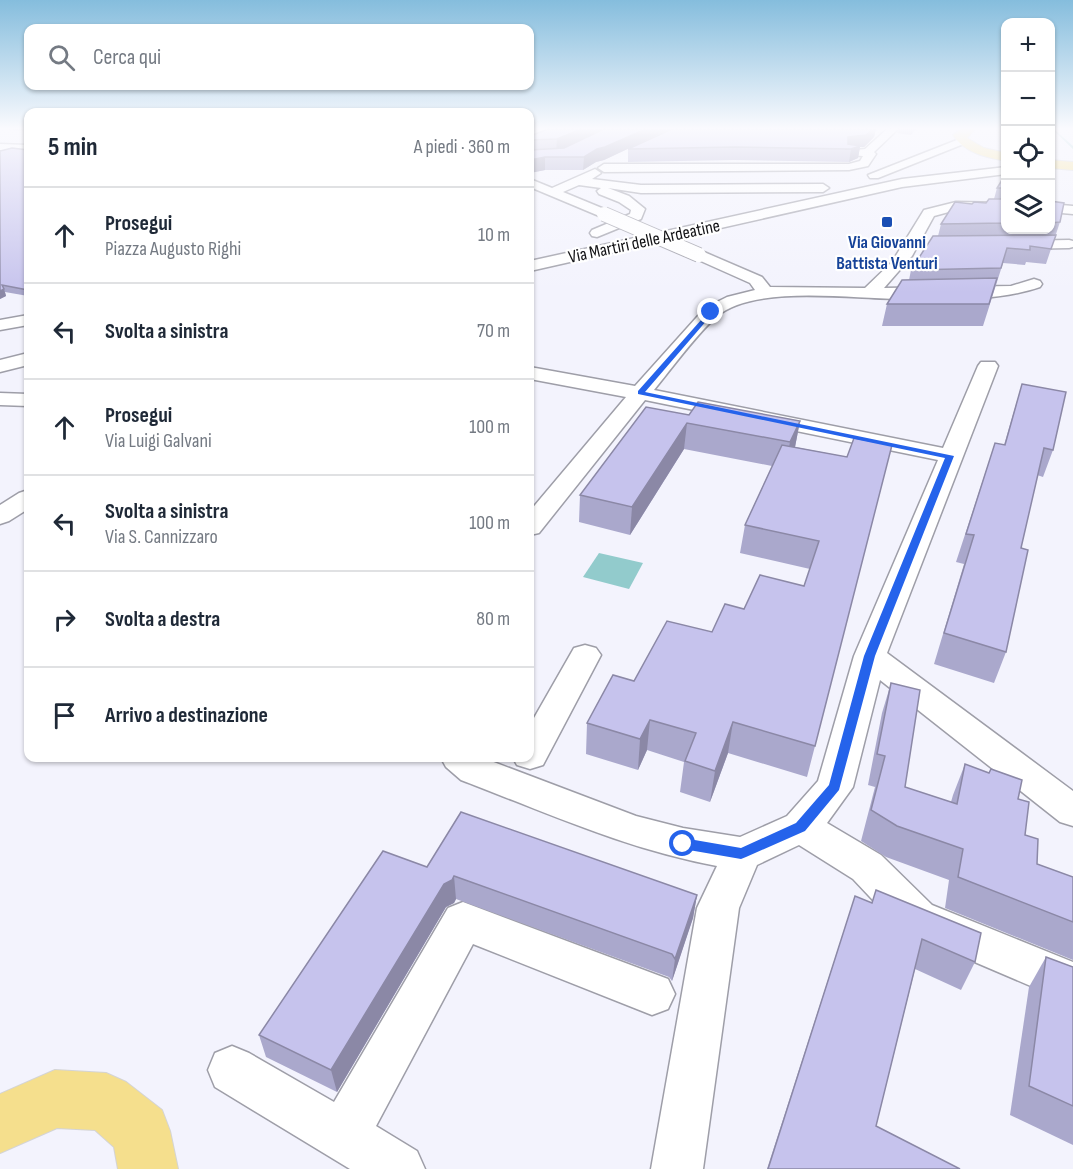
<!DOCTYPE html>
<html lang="it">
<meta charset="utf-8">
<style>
:root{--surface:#fff;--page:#f2f2f3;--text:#1f2937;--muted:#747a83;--line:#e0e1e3}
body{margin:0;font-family:"Sofia Sans Condensed",sans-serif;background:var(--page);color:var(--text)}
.controls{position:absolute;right:18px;top:18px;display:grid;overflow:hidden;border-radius:12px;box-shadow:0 2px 4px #0004}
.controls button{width:54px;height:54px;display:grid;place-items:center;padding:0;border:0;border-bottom:2px solid var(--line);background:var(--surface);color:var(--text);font:30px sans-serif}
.stop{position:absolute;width:18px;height:18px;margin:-14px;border:4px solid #2563eb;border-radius:50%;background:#fff}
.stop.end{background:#2563eb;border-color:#fff;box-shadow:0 2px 6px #0008}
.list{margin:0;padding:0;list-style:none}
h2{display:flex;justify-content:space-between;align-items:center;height:78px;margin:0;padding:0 24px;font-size:26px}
h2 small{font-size:20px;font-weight:400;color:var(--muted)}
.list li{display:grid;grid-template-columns:39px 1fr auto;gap:18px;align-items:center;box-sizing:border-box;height:96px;padding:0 24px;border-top:2px solid var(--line)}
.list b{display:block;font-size:22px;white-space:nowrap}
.list p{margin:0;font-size:20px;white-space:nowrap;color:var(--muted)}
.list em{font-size:20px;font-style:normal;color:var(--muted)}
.icon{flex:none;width:33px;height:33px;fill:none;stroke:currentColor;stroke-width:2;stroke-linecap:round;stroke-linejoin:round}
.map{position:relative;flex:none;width:1073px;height:1169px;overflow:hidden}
.search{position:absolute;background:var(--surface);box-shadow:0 2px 4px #0004;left:24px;top:24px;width:510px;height:66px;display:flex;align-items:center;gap:15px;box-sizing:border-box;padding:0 21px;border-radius:12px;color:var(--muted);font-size:22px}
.panel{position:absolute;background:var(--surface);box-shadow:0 2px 4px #0004;left:24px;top:108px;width:510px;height:654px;border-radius:12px}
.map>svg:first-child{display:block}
.water{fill:#92cbcc}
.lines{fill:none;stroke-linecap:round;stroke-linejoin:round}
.stream{fill:#92cbcc;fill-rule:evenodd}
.minor-casing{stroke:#9e9ea8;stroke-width:3}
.major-casing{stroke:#d4d4d5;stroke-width:2}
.minor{fill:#fff;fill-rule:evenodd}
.major{fill:#f5df8d;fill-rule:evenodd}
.minor-bridge-casing{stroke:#9e9ea8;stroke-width:16;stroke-linecap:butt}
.minor-bridge{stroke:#fff;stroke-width:14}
.wall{fill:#aaa8cc}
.shaded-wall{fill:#8b88a6}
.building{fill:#c6c3ed;stroke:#8b88a6;stroke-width:1.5}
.route{fill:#2563eb}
.transit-dot{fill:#1a4fb4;stroke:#fff;stroke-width:2}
.labels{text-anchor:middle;stroke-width:4.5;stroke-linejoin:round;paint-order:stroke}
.far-street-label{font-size:18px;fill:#111114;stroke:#fff}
.far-transit-label{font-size:18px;font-weight:bold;fill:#164399;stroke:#fff}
</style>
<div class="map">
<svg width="1073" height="1169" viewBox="0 0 1073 1169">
<rect width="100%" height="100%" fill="#f3f3fd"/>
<!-- water -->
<polygon class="water" points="599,553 643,563 629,589 583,577"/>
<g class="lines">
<!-- stream -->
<polygon class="stream" points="1052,129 1054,129 1073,146 1073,149"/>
<defs>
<g id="minor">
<polygon points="887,129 898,129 874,152 876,154 868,166 849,170 604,172 598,168 604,164 849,164 860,161 863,156 847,155 847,151 865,149"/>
<polygon points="962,138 967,141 966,143 878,178 870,178 868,175"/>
<polygon points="0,144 28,145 28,151 0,150"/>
<polygon points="1006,167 1006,174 902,187 530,271 530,261 902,179"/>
<polygon points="595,169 601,173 592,179 641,185 823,184 829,188 823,192 641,193 608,188 629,196 645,209 641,219 597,237 592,236 590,233 592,230 630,214 631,210 619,202 599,194 597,191 601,188 579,185 563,192 609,211 611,214 609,217 604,218 530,187 530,179 552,188"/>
<path d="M956 202 1006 203V211L956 210 934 216 912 256 884 288 1011 286 1034 279 1040 281 1042 284 1040 287C996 302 945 299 899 299 851 299 754 284 716 317 696 335 672 368 654 390L943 448 978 366 981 362H995L998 366 887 653 1073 791V826L1060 822 880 680 853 787 827 823 881 855 932 905 1073 962V1004L902 931 853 879 799 845 757 865 739 908 703 1169H651L697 908 717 866C628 850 545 812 461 780L446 767 441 758H483L636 816 683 828 740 837 787 816 818 781 854 656 938 460 645 400 539 533 530 535V511L626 397 530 379V367L635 386 705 308 727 297 755 290 750 283 694 258 691 255 694 252H704L762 277 770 287 865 288 892 262 924 210Z"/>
<polygon points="1050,204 1073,206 1073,214 1050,212"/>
<polygon points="1069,240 1073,241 1073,247 1069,248 1015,249 1008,245 1015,241"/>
<polygon points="28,315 28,325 0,330 0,320"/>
<polygon points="28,353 28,365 0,372 0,360"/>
<polygon points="0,393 28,394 28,406 0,405"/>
<polygon points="28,490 28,509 9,521 0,524 0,505 19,493"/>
<polygon points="585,645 596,648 601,655 543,765 530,769 517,765 513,758 530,758 530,725 574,648"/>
<polygon points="463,902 668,979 675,994 668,1009 652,1015 473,944 376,1126 417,1151 425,1169 350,1169 215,1087 208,1070 215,1053 232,1046 249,1053 334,1102 448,908"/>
</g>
<g id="major">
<path d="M961 129H975L967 138 984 148 1006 153V161C985 157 965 153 953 135Z"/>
<polygon points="1050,160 1073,162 1073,170 1050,168"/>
<polygon points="55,1070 106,1073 126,1082 162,1110 170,1131 178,1169 118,1169 114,1147 95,1130 57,1128 0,1153 0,1094"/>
</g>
</defs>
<!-- minor casing -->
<use href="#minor" class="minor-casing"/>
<!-- major casing -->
<use href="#major" class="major-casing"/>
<!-- minor -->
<use href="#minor" class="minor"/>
<!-- major -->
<use href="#major" class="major"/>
<defs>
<polyline id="minor-bridge" points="604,214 699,255"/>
</defs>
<!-- minor-bridge casing -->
<use href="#minor-bridge" class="minor-bridge-casing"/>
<!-- minor-bridge -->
<use href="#minor-bridge" class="minor-bridge"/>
</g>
<!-- wall -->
<g class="wall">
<polygon points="0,129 28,129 28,131"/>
<polygon points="548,129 670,129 604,160 596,162 583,170 545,170 530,173 530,136"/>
<polygon points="672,129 876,129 874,137 864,147 860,147 858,158 849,162 734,160 628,162 628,149"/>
<polygon points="898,129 916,129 911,135 897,133"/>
<polygon points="28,150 28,296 5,292 6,296 0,299 0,151"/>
<polygon points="1005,180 1005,230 1050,230 1050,201 1060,222 1046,264 1026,262 1025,265 1003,263 983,326 882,326 887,304 909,280 911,270 938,236 941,224 972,204 986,203 994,199 997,188"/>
<polygon points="1022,384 1053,450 1043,477 1037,475 1021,548 1006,652 994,683 934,664 964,564 956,562 995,443 1004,445"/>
<polygon points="689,415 800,421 795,447 847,457 815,746 807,777 728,753 710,802 680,792 684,762 647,750 638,770 586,754 587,723 634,681 712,632 744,609 804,586 810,569 740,553 745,525 772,466 684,449 630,535 579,522 580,495"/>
<polygon points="891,683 905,787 951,802 953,795 965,764 1018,799 1025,835 1037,864 1073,877 1073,960 945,908 949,880 886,857 861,841 875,787 868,785 882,713"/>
<polygon points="427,867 697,895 693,918 672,981 669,977 456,899 454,903 446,907 337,1092 266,1057 259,1035"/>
<polygon points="855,896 975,962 961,990 915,969 876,1126 960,1169 767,1169"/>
<polygon points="1046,957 1073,967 1073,1145 1010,1115 1029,987"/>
</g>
<!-- shaded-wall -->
<g class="shaded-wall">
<polygon points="581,129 607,129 556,152 557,139"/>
<polygon points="646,129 670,129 604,160 596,162 583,170 584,157 597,149"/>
<polygon points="873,129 876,129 874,137 864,147 860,147 858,158 849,162 851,149 845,150 848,137"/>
<polygon points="545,157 545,170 530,173 530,160"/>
<polygon points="4,289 6,296 0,299 0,291"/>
<polygon points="800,421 795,447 785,469 790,442"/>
<polygon points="687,423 684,449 630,535 632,507"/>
<polygon points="650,720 647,750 638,770 640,739"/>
<polygon points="733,722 728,753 710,802 715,771"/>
<polygon points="454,876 456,899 454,903 446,907 337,1092 331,1070 444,884"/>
<polygon points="697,895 693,918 672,981 675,959"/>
</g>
<!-- building -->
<g class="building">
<polygon points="548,129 581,129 557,139 530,140 530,141 530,136"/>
<polygon points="604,129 646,129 605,147 597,149 584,157 545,157 530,160 530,150 564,148"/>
<polygon points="672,129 873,129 866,135 848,137 848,144 860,146 851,149 735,147 628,149"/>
<polygon points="12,148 28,150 28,290 2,285 4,289 0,291 0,151"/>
<polygon points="1002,180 1005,180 1005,188 997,188"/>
<polygon points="989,199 1005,199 1005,223 941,224 955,202 972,204 974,202 986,203"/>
<polygon points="1050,201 1064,203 1060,222 1050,223"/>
<polygon points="1056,235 1051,249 1030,246 1030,250 1007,248 1001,268 911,270 933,236"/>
<polygon points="997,278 989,304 887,304 902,280"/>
<polygon points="1022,384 1066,392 1053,450 1044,448 1021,548 1028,550 1006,652 944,633 974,535 966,534 995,443 1005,445"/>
<polygon points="698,402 800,421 790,442 687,423 632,507 580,495 646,407 689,415"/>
<polygon points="854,438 892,445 815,746 733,722 715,771 685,761 696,733 650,720 640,739 587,723 613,675 634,681 667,621 712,632 725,604 744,609 760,575 804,586 819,541 745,525 782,445 847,457"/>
<polygon points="891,683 920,690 905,787 957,804 965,764 989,773 991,769 1022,780 1018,799 1029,802 1025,835 1038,839 1037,864 1073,877 1073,922 958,877 963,849 897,826 871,810 885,756 877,754"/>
<polygon points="461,812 697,895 675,959 672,954 454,876 452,880 444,884 331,1070 259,1035 383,851 427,867"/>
<polygon points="876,890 981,933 975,962 922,939 876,1126 960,1169 768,1169 855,896 872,903"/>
<polygon points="1046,957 1073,967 1073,1106 1029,1086"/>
</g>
<!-- sky -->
<linearGradient id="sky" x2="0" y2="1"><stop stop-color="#85bddd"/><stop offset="0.44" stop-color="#fafafe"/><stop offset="1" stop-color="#fafafe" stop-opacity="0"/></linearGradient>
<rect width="1073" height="292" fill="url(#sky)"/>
<!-- route -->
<polygon class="route" points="709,311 714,312 645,392 954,456 875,656 839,790 805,831 746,857 741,859 683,849 676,844 683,838 741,848 796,823 829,785 864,656 945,458 638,394 638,391"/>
<!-- markers -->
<rect class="transit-dot" x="881" y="216" width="12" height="12" rx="3"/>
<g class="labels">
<!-- far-street labels -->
<g class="far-street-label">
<text transform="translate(644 241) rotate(-12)" y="6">Via Martiri delle Ardeatine</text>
</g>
<!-- far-transit labels -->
<g class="far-transit-label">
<text x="887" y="248">Via Giovanni<tspan x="887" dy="21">Battista Venturi</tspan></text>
</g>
</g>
</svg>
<div class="controls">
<button>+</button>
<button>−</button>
<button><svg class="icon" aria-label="locate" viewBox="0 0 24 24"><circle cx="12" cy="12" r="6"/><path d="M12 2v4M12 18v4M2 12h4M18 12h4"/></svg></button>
<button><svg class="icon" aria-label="layers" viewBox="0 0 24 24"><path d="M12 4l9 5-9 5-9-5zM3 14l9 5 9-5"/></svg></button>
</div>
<div class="stop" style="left:683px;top:844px"></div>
<div class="stop end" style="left:711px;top:312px"></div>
<div class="search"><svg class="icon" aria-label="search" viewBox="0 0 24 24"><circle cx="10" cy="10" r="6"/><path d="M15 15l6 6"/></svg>Cerca qui</div>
<section class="panel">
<h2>5 min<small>A piedi · 360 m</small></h2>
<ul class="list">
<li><svg class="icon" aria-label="ahead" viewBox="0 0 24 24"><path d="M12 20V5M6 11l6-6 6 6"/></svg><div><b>Prosegui</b><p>Piazza Augusto Righi</p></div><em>10 m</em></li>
<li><svg class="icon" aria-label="left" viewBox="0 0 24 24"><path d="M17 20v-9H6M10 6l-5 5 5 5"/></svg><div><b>Svolta a sinistra</b></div><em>70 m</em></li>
<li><svg class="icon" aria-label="ahead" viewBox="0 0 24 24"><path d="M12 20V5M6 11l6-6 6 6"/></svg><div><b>Prosegui</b><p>Via Luigi Galvani</p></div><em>100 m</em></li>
<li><svg class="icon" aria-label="left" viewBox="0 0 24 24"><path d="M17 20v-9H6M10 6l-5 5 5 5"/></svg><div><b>Svolta a sinistra</b><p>Via S. Cannizzaro</p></div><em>100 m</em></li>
<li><svg class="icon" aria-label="right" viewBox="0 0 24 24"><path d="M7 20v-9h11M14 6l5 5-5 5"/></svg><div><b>Svolta a destra</b></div><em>80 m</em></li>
<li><svg class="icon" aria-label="arrive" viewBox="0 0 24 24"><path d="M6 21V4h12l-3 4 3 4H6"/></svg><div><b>Arrivo a destinazione</b></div></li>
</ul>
</section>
</div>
